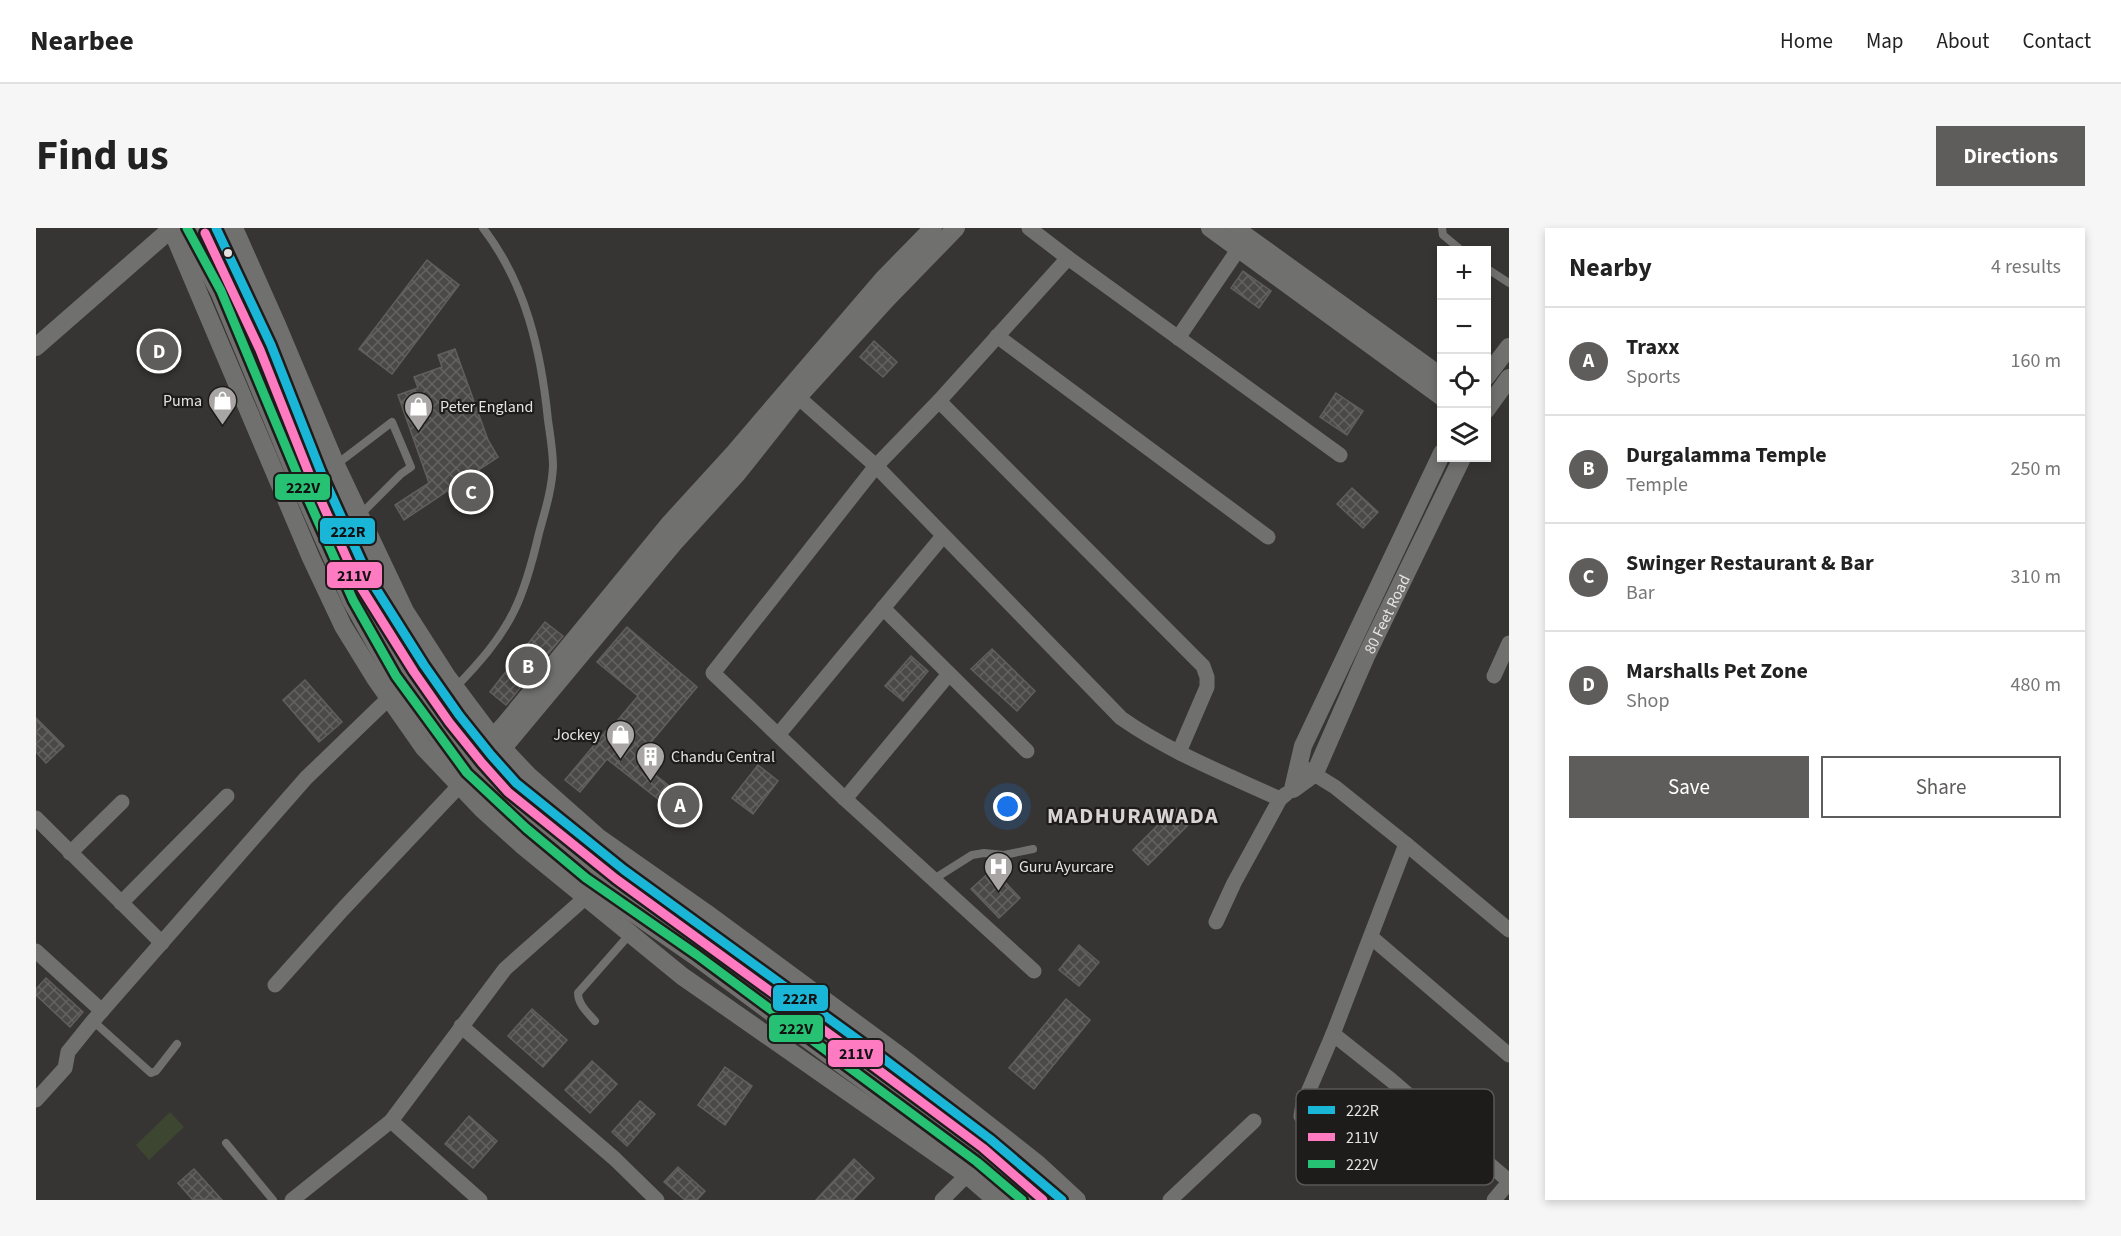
<!DOCTYPE html>
<meta charset="utf-8">
<style>
:root{--surface:#fff;--page:#f6f6f6;--text:#222;--muted:#767676;--line:#e0e0e0;--accent:#5e5d5c}
body{margin:0;font-family:"Source Sans 3",sans-serif;background:var(--page);color:var(--text)}
.controls{position:absolute;right:18px;top:18px;display:grid;overflow:hidden;border-radius:0px;box-shadow:0 3px 9px #0003}
.controls button{width:54px;height:54px;display:grid;place-items:center;padding:0;border:0;border-bottom:2px solid var(--line);background:var(--surface);color:var(--text);font:30px sans-serif}
.you{position:absolute;left:972px;top:579px;width:21px;height:21px;margin:-15px;border:4px solid #fff;border-radius:50%;background:#1a73e8;box-shadow:0 0 0 9px #1a73e833}
.badge{display:grid;place-items:center;width:39px;height:39px;border-radius:50%;background:var(--accent);color:#fff;font-size:20px;font-weight:700}
.pin{position:absolute;translate:-50% -50%;border:3px solid #fff;box-shadow:0 2px 6px #0006}
.list{margin:0;padding:0;list-style:none}
h2{display:flex;justify-content:space-between;align-items:center;height:78px;margin:0;padding:0 24px;font-size:26px}
h2 small{font-size:20px;font-weight:400;color:var(--muted)}
.list li{display:grid;grid-template-columns:39px 1fr auto;gap:18px;align-items:center;box-sizing:border-box;height:108px;padding:0 24px;border-top:2px solid var(--line)}
.list b{display:block;font-size:22px;white-space:nowrap}
.list p{margin:0;font-size:20px;white-space:nowrap;color:var(--muted)}
.list em{font-size:20px;font-style:normal;color:var(--muted)}
.actions{display:flex;gap:12px;padding:18px 24px}
.actions a{flex:1;padding:14px 0;border:2px solid var(--accent);border-radius:0px;text-align:center;font-size:21px;color:var(--accent)}
.actions .main{background:var(--accent);color:#fff}
.icon{flex:none;width:33px;height:33px;fill:none;stroke:currentColor;stroke-width:2;stroke-linecap:round;stroke-linejoin:round}
.map{position:relative;flex:none;width:1473px;height:972px;overflow:hidden;border-radius:0px}
header{display:flex;align-items:center;gap:36px;box-sizing:border-box;height:84px;padding:0 30px;background:var(--surface);border-bottom:2px solid var(--line)}
header strong{font-size:28px}
nav{display:flex;gap:33px;margin-inline-start:auto;font-size:21px}
.intro{display:flex;align-items:center;justify-content:space-between;box-sizing:border-box;height:144px;padding:0 36px}
h1{margin:0;font-size:42px}
.button{padding:15px 27px;border-radius:0px;background:var(--accent);color:#fff;font-size:21px;font-weight:700}
main{display:flex;gap:36px;padding:0 36px}
aside{flex:1;background:var(--surface);border-radius:0px;box-shadow:0 3px 9px #0003}
.map>svg:first-child{display:block}
.pitch{fill:#3d4630}
.building{fill:url(#building-cross-hatch);stroke:#615f5d;stroke-width:1.5}
.lines{fill:none;stroke-linecap:round;stroke-linejoin:round}
.service{stroke:#70706f;stroke-width:8}
.minor{stroke:#70706f;stroke-width:15}
.tertiary{stroke:#70706f;stroke-width:18}
.primary{stroke:#72706f;stroke-width:22}
.bus-1-casing{stroke:#1e1c1b;stroke-width:14}
.bus-2-casing{stroke:#1e1c1b;stroke-width:14}
.bus-3-casing{stroke:#1e1c1b;stroke-width:14}
.bus-1{stroke:#1ab6d8;stroke-width:9}
.bus-2{stroke:#fe7ac1;stroke-width:9}
.bus-3{stroke:#26c172;stroke-width:9}
.bus-dot{fill:#e5e2e1;stroke:#1e1c1b;stroke-width:2}
.labels{text-anchor:middle;stroke-width:4.5;stroke-linejoin:round;paint-order:stroke}
.poi-label{font-size:16px;fill:#e5e2e1;stroke:#1e1c1b;text-anchor:start}
.street-label{font-size:16px;fill:#e5e2e1;stroke:#1e1c1b}
.district-label{font-size:22px;font-weight:bold;letter-spacing:1.5px;fill:#d9d3d1;stroke:#1e1c1b}
.key{fill:#1e1c1b;stroke:#5a5756;stroke-width:1.5}
.key-label{font-size:16px;fill:#e5e2e1}
.line-badge{stroke:#1e1c1b;stroke-width:2}
.pale-badge-label{font-size:16px;text-anchor:middle;font-weight:bold;fill:#111}
</style>
<header>
<strong>Nearbee</strong>
<nav><a>Home</a><a>Map</a><a>About</a><a>Contact</a></nav>
</header>
<div class="intro"><h1>Find us</h1><a class="button">Directions</a></div>
<main>
<div class="map">
<svg width="1473" height="972" viewBox="0 0 1473 972">
<defs>
<pattern id="building-cross-hatch" width="8" height="8" patternUnits="userSpaceOnUse" patternTransform="scale(1.5)"><rect width="8" height="8" fill="#4b4947"/><path d="M0 0l8 8M0 8l8-8" fill="none" stroke="#656361"/></pattern>
</defs>
<rect width="100%" height="100%" fill="#373533"/>
<!-- pitch -->
<polygon class="pitch" points="134,884 148,899 113,932 100,917"/>
<!-- building -->
<g class="building">
<polygon points="391,32 423,57 356,146 323,121"/>
<polygon points="1207,43 1235,63 1223,80 1195,60"/>
<polygon points="838,113 861,134 847,149 824,129"/>
<polygon points="419,121 452,212 462,229 368,292 359,277 393,255 362,167 382,160 378,149 406,139 402,127"/>
<polygon points="1300,165 1327,183 1311,207 1284,189"/>
<polygon points="1316,260 1342,284 1327,300 1301,276"/>
<polygon points="509,394 527,408 470,477 454,464"/>
<polygon points="591,399 661,459 600,532 655,575 645,589 571,531 544,564 529,552 570,503 572,504 602,468 561,434"/>
<polygon points="956,421 999,463 981,483 935,441"/>
<polygon points="875,428 892,443 867,473 849,458"/>
<polygon points="269,452 306,494 283,514 247,472"/>
<polygon points="0,490 28,518 10,535 0,524"/>
<polygon points="722,537 742,553 717,586 696,570"/>
<polygon points="1139,580 1154,595 1112,637 1097,622"/>
<polygon points="957,641 984,670 963,690 935,661"/>
<polygon points="1043,717 1063,734 1043,758 1023,742"/>
<polygon points="10,750 47,784 34,799 0,767 0,761"/>
<polygon points="1030,771 1054,792 998,861 973,840"/>
<polygon points="496,781 531,812 507,839 472,808"/>
<polygon points="556,833 581,856 554,885 529,862"/>
<polygon points="689,839 716,858 689,897 662,877"/>
<polygon points="604,873 619,886 591,918 576,904"/>
<polygon points="433,888 461,913 437,940 409,916"/>
<polygon points="818,931 838,950 817,972 780,972"/>
<polygon points="642,939 669,963 661,972 649,972 628,954"/>
<polygon points="158,941 186,972 157,972 142,955"/>
</g>
<g class="lines">
<!-- service -->
<g class="service">
<polyline points="1406,0 1407,7 1425,22"/>
<polyline points="1450,40 1473,55"/>
<polyline points="301,236 356,194 375,239 365,246 324,287"/>
<path d="M420 459C442 436 464 412 478 383 490 359 497 331 503 305 509 283 516 261 517 238 517 223 514 207 512 192 505 123 490 56 447 0"/>
<polyline points="898,651 936,627 948,625 968,627 997,621"/>
<polyline points="57,793 115,845 120,843 141,816"/>
<path d="M559 793C551 784 542 776 542 765L594 706"/>
<polyline points="190,915 237,972"/>
</g>
<!-- minor -->
<g class="minor">
<polyline points="993,0 1032,30"/>
<polyline points="961,108 1232,309"/>
<polyline points="1142,110 1208,13"/>
<polyline points="754,162 840,238 903,173 1167,438 1171,449 1171,459 1143,524"/>
<polyline points="903,173 1032,30 1304,227"/>
<polyline points="847,380 991,523"/>
<polyline points="1458,448 1473,415"/>
<polyline points="742,507 907,308"/>
<polyline points="1270,541 1299,559 1370,616 1297,806 1355,852 1473,953"/>
<polyline points="809,571 913,446"/>
<polyline points="0,590 126,715"/>
<polyline points="1370,616 1473,702"/>
<polyline points="34,625 86,574"/>
<polyline points="85,675 191,568"/>
<polyline points="1180,694 1198,655 1244,571 1250,566"/>
<polyline points="1335,709 1473,827"/>
<polyline points="0,723 66,783"/>
<path d="M998 743 809 571 677 445 840 238 1085 490C1133 524 1190 546 1244 571"/>
<polyline points="239,757 307,681 424,557"/>
<polyline points="425,798 579,931 621,972"/>
<polyline points="1297,806 1267,876 1265,888 1269,894 1319,944"/>
<polyline points="0,872 29,840 32,824 57,793 270,550 353,470"/>
<polyline points="355,893 444,972"/>
<polyline points="256,972 355,893 469,741 549,670"/>
<polyline points="906,972 931,947"/>
<polyline points="1134,972 1218,893"/>
<polyline points="1458,972 1473,954"/>
</g>
<!-- tertiary -->
<g class="tertiary">
<polyline points="135,0 275,330 307,398 339,450 388,520 446,581 487,618 646,748 931,947 960,972"/>
<polyline points="198,0 241,97 300,237 369,383 412,450 457,510 492,547 562,609 669,684 867,830 1002,936 1041,972"/>
<polyline points="1174,0 1406,169"/>
<polyline points="1199,0 1406,149"/>
<polyline points="0,119 135,1"/>
<polyline points="1450,149 1473,119"/>
<polyline points="1450,182 1473,150"/>
<path id="s1" d="M1406 225 1267 518 1257 561 1279 545 1331 426 1426 230"/>
<polyline points="450,517 470,495 634,295 697,226 847,51 897,0"/>
<polyline points="458,525 467,520 638,315 701,246 762,169 851,71 920,0"/>
</g>
<!-- primary -->
<g class="primary">
<polyline points="151,0 185,63 265,255 317,372 360,448 431,545 490,600 550,650 661,727 941,934 986,972"/>
<polyline points="180,0 235,117 285,244 332,348 388,437 423,487 455,527 480,555 588,642 836,822 954,911 1026,972"/>
</g>
<defs>
<polyline id="bus-1" points="180,0 235,117 285,244 332,348 388,437 423,487 455,527 480,555 588,642 836,822 954,911 1026,972"/>
<polyline id="bus-2" points="169,5 224,122 274,248 321,353 378,444 413,494 446,535 472,564 580,651 829,832 947,920 1007,972"/>
<polyline id="bus-3" points="151,0 185,63 265,255 317,372 360,448 431,545 490,600 550,650 661,727 941,934 986,972"/>
</defs>
<!-- bus-1 casing -->
<use href="#bus-1" class="bus-1-casing"/>
<!-- bus-2 casing -->
<use href="#bus-2" class="bus-2-casing"/>
<!-- bus-3 casing -->
<use href="#bus-3" class="bus-3-casing"/>
<!-- bus-1 -->
<use href="#bus-1" class="bus-1"/>
<!-- bus-2 -->
<use href="#bus-2" class="bus-2"/>
<!-- bus-3 -->
<use href="#bus-3" class="bus-3"/>
</g>
<!-- icons -->
<defs>
<symbol id="shop-pin" viewBox="-11 -11 22 30"><path d="M0 17L-7.5 6A9.5 9.5 0 1 1 7.5 6Z" fill="#a8a5a4" stroke="#1e1c1b"/><path d="M-5-2.5h2.3a2.7 3.5 0 0 1 5.4 0H5L5.5 6h-11ZM-1.5-2.5h3a1.5 2.3 0 0 0-3 0Z" fill="#fff"/></symbol>
<symbol id="building-pin" viewBox="-11 -11 22 30"><path d="M0 17L-7.5 6A9.5 9.5 0 1 1 7.5 6Z" fill="#a8a5a4" stroke="#1e1c1b"/><path d="M-4-6H4V6H1V3H-1V6H-4ZM-2.5-4.3h1.7v1.8h-1.7ZM.8-4.3h1.7v1.8H.8ZM-2.5-1h1.7V.8h-1.7ZM.8-1h1.7V.8H.8Z" fill="#fff"/></symbol>
<symbol id="hospital-pin" viewBox="-11 -11 22 30"><path d="M0 17L-7.5 6A9.5 9.5 0 1 1 7.5 6Z" fill="#a8a5a4" stroke="#1e1c1b"/><path d="M-5-5h3v3.5h4V-5h3V5h-3V1.5h-4V5h-3Z" fill="#fff"/></symbol>
</defs>
<g fill-rule="evenodd">
<use href="#shop-pin" x="170" y="156" width="33" height="45"/>
<use href="#shop-pin" x="366" y="162" width="33" height="45"/>
<use href="#shop-pin" x="568" y="490" width="33" height="45"/>
<use href="#building-pin" x="598" y="512" width="33" height="45"/>
<use href="#hospital-pin" x="946" y="622" width="33" height="45"/>
</g>
<!-- markers -->
<circle class="bus-dot" cx="192" cy="25" r="5"/>
<g class="labels">
<!-- poi labels -->
<g class="poi-label">
<text x="166" y="178" text-anchor="end">Puma</text>
<text x="404" y="184">Peter England</text>
<text x="564" y="512" text-anchor="end">Jockey</text>
<text x="635" y="534">Chandu Central</text>
<text x="983" y="644">Guru Ayurcare</text>
</g>
<!-- street labels -->
<g class="street-label">
<text dy="6" stroke="none"><textPath href="#s1" startOffset="570">80 Feet Road</textPath></text>
</g>
<!-- district labels -->
<g class="district-label">
<text x="1097" y="595">MADHURAWADA</text>
</g>
</g>
<!-- legend -->
<rect x="1260" y="861" width="198" height="96" rx="9" class="key"/>
<rect x="1272" y="878" width="27" height="8" fill="#1ab6d8"/>
<rect x="1272" y="905" width="27" height="8" fill="#fe7ac1"/>
<rect x="1272" y="932" width="27" height="8" fill="#26c172"/>
<g class="key-label">
<text x="1310" y="888">222R</text>
<text x="1310" y="915">211V</text>
<text x="1310" y="942">222V</text>
</g>
<g class="line-badge">
<rect x="238" y="245" width="57" height="28" rx="6" fill="#26c172"/>
<rect x="283" y="289" width="57" height="28" rx="6" fill="#1ab6d8"/>
<rect x="290" y="333" width="57" height="28" rx="6" fill="#fe7ac1"/>
<rect x="736" y="756" width="57" height="28" rx="6" fill="#1ab6d8"/>
<rect x="732" y="786" width="56" height="29" rx="6" fill="#26c172"/>
<rect x="791" y="811" width="57" height="29" rx="6" fill="#fe7ac1"/>
</g>
<g class="pale-badge-label">
<text x="267" y="265">222V</text>
<text x="312" y="309">222R</text>
<text x="318" y="353">211V</text>
<text x="764" y="776">222R</text>
<text x="760" y="806">222V</text>
<text x="820" y="831">211V</text>
</g>
</svg>
<div class="controls">
<button>+</button>
<button>−</button>
<button><svg class="icon" aria-label="locate" viewBox="0 0 24 24"><circle cx="12" cy="12" r="6"/><path d="M12 2v4M12 18v4M2 12h4M18 12h4"/></svg></button>
<button><svg class="icon" aria-label="layers" viewBox="0 0 24 24"><path d="M12 4l9 5-9 5-9-5zM3 14l9 5 9-5"/></svg></button>
</div>
<div class="you"></div>
<div class="pin badge" style="left:644px;top:577px">A</div>
<div class="pin badge" style="left:492px;top:438px">B</div>
<div class="pin badge" style="left:435px;top:264px">C</div>
<div class="pin badge" style="left:123px;top:123px">D</div>
</div>
<aside>
<h2>Nearby<small>4 results</small></h2>
<ul class="list">
<li><span class="badge">A</span><div><b>Traxx</b><p>Sports</p></div><em>160 m</em></li>
<li><span class="badge">B</span><div><b>Durgalamma Temple</b><p>Temple</p></div><em>250 m</em></li>
<li><span class="badge">C</span><div><b>Swinger Restaurant &amp; Bar</b><p>Bar</p></div><em>310 m</em></li>
<li><span class="badge">D</span><div><b>Marshalls Pet Zone</b><p>Shop</p></div><em>480 m</em></li>
</ul>
<div class="actions"><a class="main">Save</a><a>Share</a></div>
</aside>
</main>
